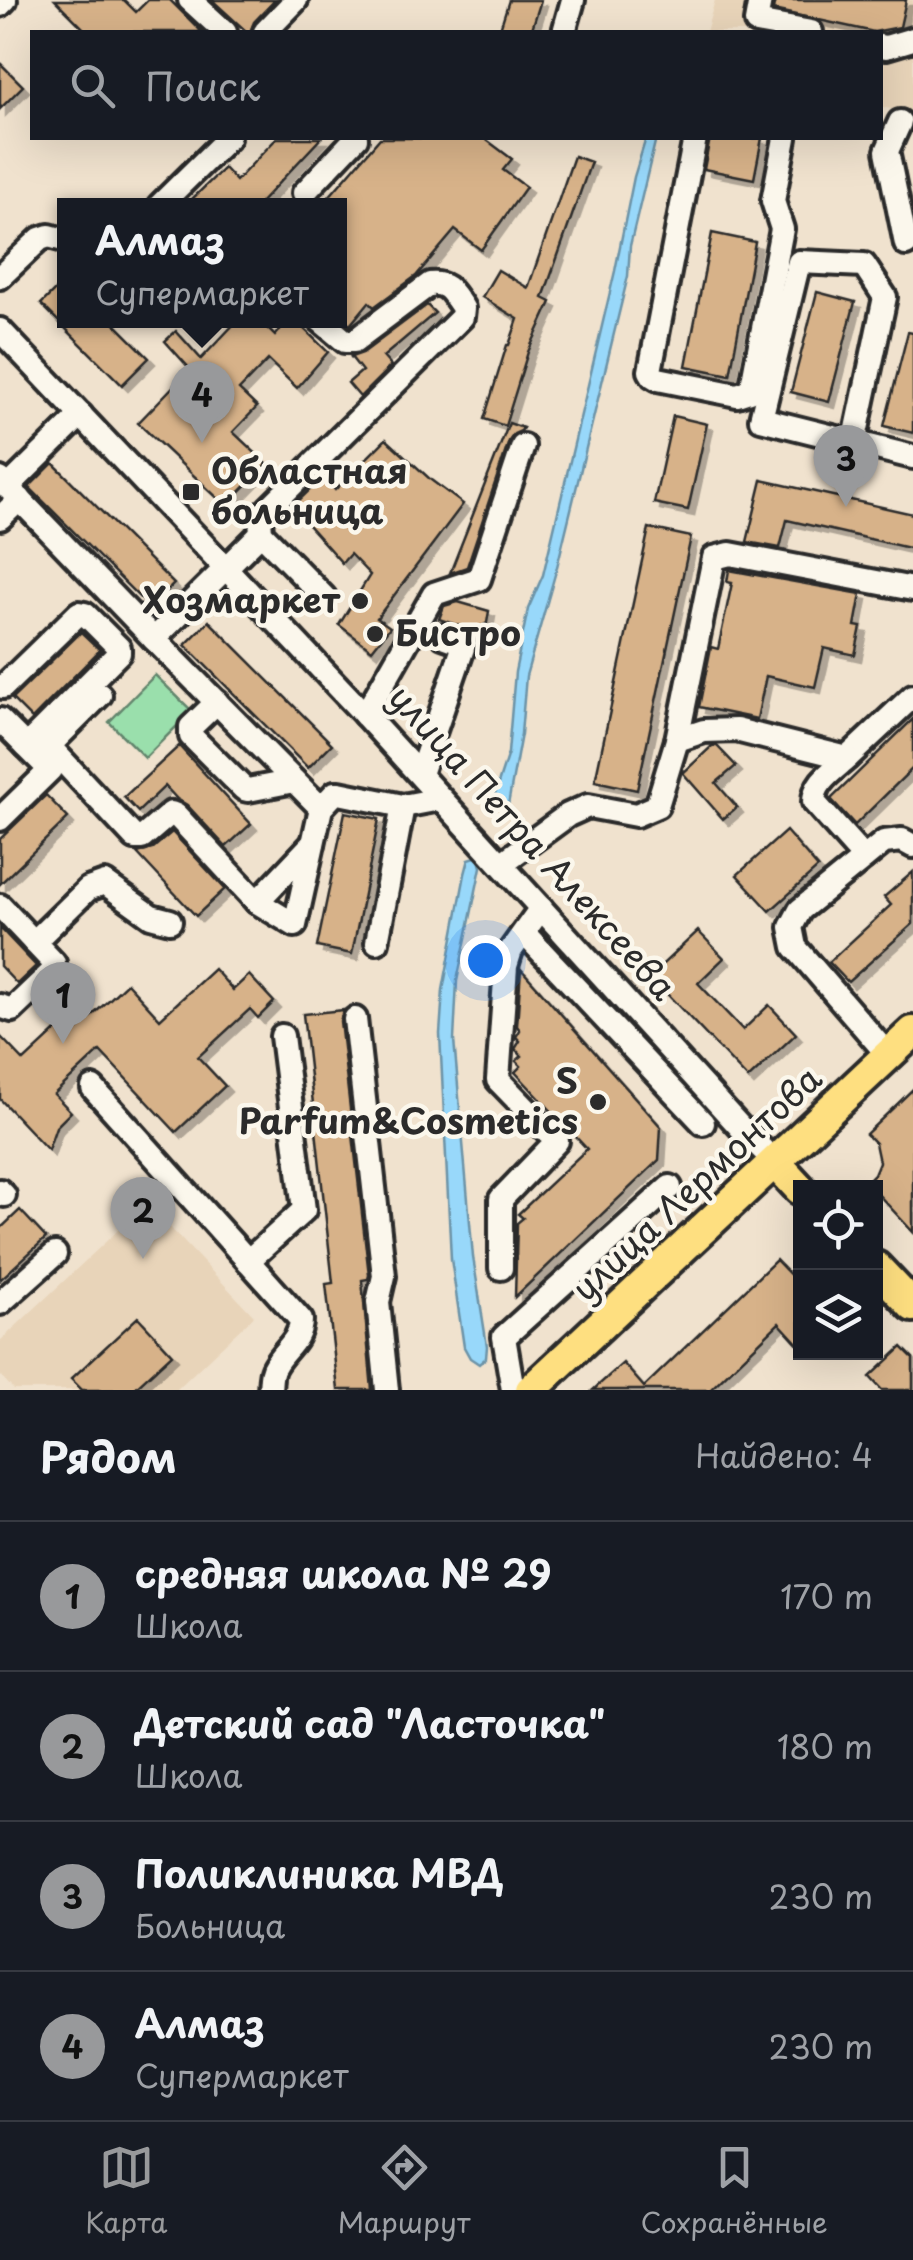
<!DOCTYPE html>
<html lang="ru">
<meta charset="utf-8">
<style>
:root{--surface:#171b24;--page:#242831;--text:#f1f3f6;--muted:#9ea1a6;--line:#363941;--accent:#98999b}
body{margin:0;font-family:"Playpen Sans",sans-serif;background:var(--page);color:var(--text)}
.controls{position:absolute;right:30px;bottom:30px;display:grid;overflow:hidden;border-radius:0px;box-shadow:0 10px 40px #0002}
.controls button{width:90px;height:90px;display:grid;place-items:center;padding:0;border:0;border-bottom:2px solid var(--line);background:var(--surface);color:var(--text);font:50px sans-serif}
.you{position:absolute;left:485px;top:960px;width:35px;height:35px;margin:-25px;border:8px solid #fff;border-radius:50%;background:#1a73e8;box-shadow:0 0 0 15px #1a73e833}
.badge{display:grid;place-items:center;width:65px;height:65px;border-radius:50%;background:var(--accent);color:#111;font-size:32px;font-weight:700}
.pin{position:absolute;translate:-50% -82px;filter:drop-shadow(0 2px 5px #0008)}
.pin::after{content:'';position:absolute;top:52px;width:35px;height:30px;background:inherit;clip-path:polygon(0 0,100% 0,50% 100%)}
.popup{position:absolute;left:57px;top:198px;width:290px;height:130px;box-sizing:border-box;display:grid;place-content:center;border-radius:0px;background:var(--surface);filter:drop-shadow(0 2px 8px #0005);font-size:32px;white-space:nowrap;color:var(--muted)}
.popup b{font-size:38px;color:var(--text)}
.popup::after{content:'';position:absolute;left:50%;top:100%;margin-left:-20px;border:20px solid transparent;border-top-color:var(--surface)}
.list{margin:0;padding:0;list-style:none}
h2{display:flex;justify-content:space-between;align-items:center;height:130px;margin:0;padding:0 40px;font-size:42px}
h2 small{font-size:32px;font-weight:400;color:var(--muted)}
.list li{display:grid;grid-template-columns:65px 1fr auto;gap:30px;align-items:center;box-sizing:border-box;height:150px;padding:0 40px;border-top:2px solid var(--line)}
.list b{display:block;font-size:38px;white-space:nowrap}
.list p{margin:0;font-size:32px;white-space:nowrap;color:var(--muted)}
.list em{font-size:32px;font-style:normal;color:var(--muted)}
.icon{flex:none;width:55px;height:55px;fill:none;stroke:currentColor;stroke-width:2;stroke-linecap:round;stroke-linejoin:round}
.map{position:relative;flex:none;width:913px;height:1390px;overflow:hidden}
.search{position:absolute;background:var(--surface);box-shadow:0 10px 40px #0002;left:30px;right:30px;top:30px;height:110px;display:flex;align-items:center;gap:25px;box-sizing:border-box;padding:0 35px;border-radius:0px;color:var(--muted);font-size:38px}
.sheet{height:730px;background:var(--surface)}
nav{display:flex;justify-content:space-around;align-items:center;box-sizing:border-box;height:140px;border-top:2px solid var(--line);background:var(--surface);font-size:28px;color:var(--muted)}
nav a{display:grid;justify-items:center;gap:5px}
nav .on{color:var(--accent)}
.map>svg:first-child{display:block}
.built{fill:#e8d4b9}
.green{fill:#9adfac;stroke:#62856c;stroke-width:2.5}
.water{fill:#98d8fa;stroke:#6c93a7;stroke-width:2.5}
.building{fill:#d7b289;stroke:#2b2b2b;stroke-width:2.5;filter:url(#shadow)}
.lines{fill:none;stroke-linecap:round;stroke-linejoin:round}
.minor-casing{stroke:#2b2b2b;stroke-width:30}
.major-casing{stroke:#2b2b2b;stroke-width:38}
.minor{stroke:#fbf7ec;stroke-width:22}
.major{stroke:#fedf80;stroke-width:30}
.poi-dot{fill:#2b2b2b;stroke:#fbf7ec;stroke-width:4}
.labels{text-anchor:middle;stroke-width:9;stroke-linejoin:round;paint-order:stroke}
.poi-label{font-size:35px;font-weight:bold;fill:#2b2b2b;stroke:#fbf7ec;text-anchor:start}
.street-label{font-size:35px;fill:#2b2b2b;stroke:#fbf7ec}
</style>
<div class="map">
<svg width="913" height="1390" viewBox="0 0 913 1390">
<defs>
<filter id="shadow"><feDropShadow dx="6" dy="6" stdDeviation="0" flood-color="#0004"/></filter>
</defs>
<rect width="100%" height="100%" fill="#f0e2ce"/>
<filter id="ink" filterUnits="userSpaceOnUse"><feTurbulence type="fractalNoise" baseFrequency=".01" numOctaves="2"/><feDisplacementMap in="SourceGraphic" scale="20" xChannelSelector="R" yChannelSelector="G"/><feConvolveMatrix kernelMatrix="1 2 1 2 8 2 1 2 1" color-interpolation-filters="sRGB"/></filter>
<g filter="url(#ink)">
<!-- built -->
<g class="built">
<polygon points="715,0 913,0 913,110 906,112 881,107 880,32 706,32"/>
<polygon points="147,1203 254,1316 176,1390 14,1390 0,1375 0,1341"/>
</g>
<!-- green -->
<polygon class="green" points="155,675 192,711 145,758 109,722"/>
<!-- water -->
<g class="water">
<polygon points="646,138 656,138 630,246 628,276 556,571 526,676 521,734 508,805 499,801 495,793 508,753 515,672 528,609 543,575 615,271 634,177"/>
<polygon points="478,856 481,867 457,981 454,1040 473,1257 487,1346 486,1358 479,1364 470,1358 464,1347 451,1259 440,1034 443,990 465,874 469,859"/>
</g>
<!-- building -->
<g class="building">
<polygon points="55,0 124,0 136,12 148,0 170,0 202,32 87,32"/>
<polygon points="212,0 275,0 254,22 250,32 247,32"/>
<polygon points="509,0 541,0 531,32 499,32"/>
<polygon points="775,0 906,0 900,27 874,32 773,10"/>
<polygon points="0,63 23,86 0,109"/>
<polygon points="277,138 321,138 257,206 199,206 192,199 224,168 236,181"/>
<polygon points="380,138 484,138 512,159 503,170 526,187 481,250 455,230 416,276 374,307 369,302 350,325 340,317 340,206 321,206"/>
<polygon points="710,138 762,138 754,179 704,169"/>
<polygon points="574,156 591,162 543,298 551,302 528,352 505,426 484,419 507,345 509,345 518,319 482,297 498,270 528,288"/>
<polygon points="712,233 755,242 730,375 686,366"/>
<polygon points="64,281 64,320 111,320 149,358 122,385 41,304"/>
<polygon points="817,292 855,302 829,402 791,392"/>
<polygon points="427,305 435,313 383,357 391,366 360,397 348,383 362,371 351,357 363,353"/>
<polygon points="238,320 259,320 275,336 289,320 295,320 328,352 297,388 268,360 239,390 257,407 233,432 267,464 226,506 138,423 190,369 165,341 176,331 201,359"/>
<polygon points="908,332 913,333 913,433 884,426"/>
<polygon points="673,416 707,424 688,510 654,503"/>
<polygon points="509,423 523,428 521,431 514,434 509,441 467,567 450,573"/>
<polygon points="386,439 431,480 463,504 377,618 390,627 372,650 339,625 370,575 350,554 342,563 292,507 323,477 335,490"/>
<polygon points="53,463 174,584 150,608 29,487"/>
<polygon points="762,480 913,514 913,549 787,520 780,548 747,542"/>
<polygon points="649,528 691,537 637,790 595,781"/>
<polygon points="729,570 861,594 855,626 861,627 855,655 824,648 815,687 766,676 757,719 699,707 711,647 718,649 732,583 727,582"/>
<polygon points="458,602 489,611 487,623 474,631 439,619 444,606"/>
<polygon points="209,621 332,744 308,768 185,645"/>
<polygon points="81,632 100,650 32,719 12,699"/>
<polygon points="913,719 913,768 855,825 831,799"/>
<polygon points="179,746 251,824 226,847 187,805 177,799 165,786 138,812 124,797"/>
<polygon points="712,746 717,746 736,766 716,783 737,807 723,819 683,773"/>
<polygon points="46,795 68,818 0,884 0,839"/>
<polygon points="345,812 379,819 352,954 317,947"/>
<polygon points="786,831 818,868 770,911 737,875"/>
<polygon points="172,832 225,889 196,916 137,853 152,849"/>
<polygon points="913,872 913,924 848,982 829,962 891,905 884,897"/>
<polygon points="0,928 36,966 17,984 0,966"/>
<polygon points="698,931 724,958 698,983 743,1030 769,1005 796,1034 748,1079 650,976"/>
<polygon points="214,969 233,990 249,975 274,1002 258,1018 250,1009 198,1057 225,1086 176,1132 100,1051 54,1094 71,1112 56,1127 48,1150 0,1099 0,1036 24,1061 70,1018 79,1028 127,983 160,1019"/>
<polygon points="521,969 661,1127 659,1160 515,1297 517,1223 523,1218 518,1214 587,1149 515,1072 521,1066 516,1061 522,1056 515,1049 520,1041 516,1037 520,1030 517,1026"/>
<polygon points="344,1010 340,1021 369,1275 368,1279 362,1280 372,1390 338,1390 326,1284 333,1283 303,1014"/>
<polygon points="913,1089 913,1232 876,1192 876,1188 872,1188 866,1182 874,1174 879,1162 875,1143 866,1134"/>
<polygon points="20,1210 46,1238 0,1280 0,1229"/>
<polygon points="776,1260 800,1285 800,1346 779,1323 710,1390 593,1390 623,1363 644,1387"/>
<polygon points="138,1317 172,1354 133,1390 82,1390 71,1379"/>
<polygon points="902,1347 913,1358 913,1390 882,1390 870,1377"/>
</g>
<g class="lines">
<defs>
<g id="minor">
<polyline points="190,0 225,32"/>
<polyline points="760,0 756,22 811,32"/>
<polyline points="0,5 5,0"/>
<polyline points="265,32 296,0"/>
<polyline points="564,32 573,0"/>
<polyline points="880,46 886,47 913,39"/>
<polyline points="900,122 887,151 906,244"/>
<polyline points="695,138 650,371 653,376 658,379 737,395 749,391 752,386 782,229 773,201 785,138"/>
<polyline points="304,193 356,138"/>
<polyline points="160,205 228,138"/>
<polyline points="0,277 40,239 49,236 64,240"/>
<path d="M320 320 345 341H354L430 284C449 282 452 293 463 308L462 317 260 517 261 533 324 597"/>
<polyline points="0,330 365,715 741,1128 775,1162"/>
<polyline points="854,443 885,297 864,265 799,262 761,419 913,457"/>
<polyline points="0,479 154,639"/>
<polyline points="8,487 81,415"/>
<polyline points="0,518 20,499"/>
<polyline points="261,533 154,639 321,808"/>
<polyline points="3,687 79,613 85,614 119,648 119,653 26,746"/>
<polyline points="217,702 191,727 191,736 244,789 248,790 294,781"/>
<polyline points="365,715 434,594 479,579 523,446"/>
<polyline points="0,720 50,770 0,819"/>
<polyline points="677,740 704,731 736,730 847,758 913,696"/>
<polyline points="49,746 135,838 142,838 171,813 176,815 257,902 295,925 321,808 335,793 339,793 403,806 440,799"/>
<polyline points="40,755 100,695"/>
<path d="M847 758C833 771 814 782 814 802L864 858"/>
<polyline points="420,774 463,648 460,642 443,636"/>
<polyline points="501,864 568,815 588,806 636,815 657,806 677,740 714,558 730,554 913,589"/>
<polyline points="257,902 313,843"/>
<polyline points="0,906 54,963 52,972 12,1010 0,1006"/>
<polyline points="524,933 703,1123"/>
<polyline points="34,942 88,889 105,883 151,916 170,921"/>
<polyline points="377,942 403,806"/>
<polyline points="355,1019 384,1276 378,1302 387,1390"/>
<polyline points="888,1055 795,947 791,927 800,910 884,842 902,840 913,846"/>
<path d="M93 1088 301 1320C301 1340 284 1349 275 1365 270 1372 271 1381 270 1390"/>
<polyline points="0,1191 4,1195"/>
<polyline points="248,1261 304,1210 282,1036"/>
<polyline points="501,1268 501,1199 557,1141 498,1080 506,966 511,950 541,908"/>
<polyline points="0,1303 55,1254"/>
<polyline points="513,1390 504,1337 670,1187"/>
</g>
<g id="major">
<polyline points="775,1162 800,1189"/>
<polyline points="876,1267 913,1306"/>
<polyline points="531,1390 913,1032"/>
</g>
</defs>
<!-- minor casing -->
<use href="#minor" class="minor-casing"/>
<!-- major casing -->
<use href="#major" class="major-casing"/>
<!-- minor -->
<use href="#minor" class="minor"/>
<!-- major -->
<use href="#major" class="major"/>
</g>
</g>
<!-- markers -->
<g class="poi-dot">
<rect x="181" y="482" width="20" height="20" rx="5"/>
<circle cx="360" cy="601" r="10"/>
<circle cx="375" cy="634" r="10"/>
<circle cx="598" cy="1102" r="10"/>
</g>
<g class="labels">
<!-- poi labels -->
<g class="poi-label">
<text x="211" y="484">Областная<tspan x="211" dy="40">больница</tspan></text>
<text x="340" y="613" text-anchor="end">Хозмаркет</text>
<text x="395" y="646">Бистро</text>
<text x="578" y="1094" text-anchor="end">S<tspan x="578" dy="40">Parfum&amp;Cosmetics</tspan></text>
</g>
<!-- street labels -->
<g class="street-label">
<text transform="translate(532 843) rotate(48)" y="12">улица Петра Алексеева</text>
<text transform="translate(697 1184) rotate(-43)" y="12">улица Лермонтова</text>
</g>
</g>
</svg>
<div class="controls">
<button><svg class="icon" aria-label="locate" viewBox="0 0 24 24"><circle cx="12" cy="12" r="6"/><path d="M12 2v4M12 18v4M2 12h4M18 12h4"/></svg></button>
<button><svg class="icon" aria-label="layers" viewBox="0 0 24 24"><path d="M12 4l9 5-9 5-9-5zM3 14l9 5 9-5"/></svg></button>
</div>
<div class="you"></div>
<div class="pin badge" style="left:63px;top:1044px">1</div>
<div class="pin badge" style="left:143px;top:1259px">2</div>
<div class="pin badge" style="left:846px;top:507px">3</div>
<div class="pin badge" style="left:202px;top:443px">4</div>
<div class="popup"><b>Алмаз</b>Супермаркет</div>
<div class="search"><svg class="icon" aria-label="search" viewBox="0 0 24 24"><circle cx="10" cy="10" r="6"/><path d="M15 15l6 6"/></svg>Поиск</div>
</div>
<section class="sheet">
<h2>Рядом<small>Найдено: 4</small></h2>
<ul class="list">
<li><span class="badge">1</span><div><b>средняя школа № 29</b><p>Школа</p></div><em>170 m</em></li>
<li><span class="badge">2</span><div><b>Детский сад &quot;Ласточка&quot;</b><p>Школа</p></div><em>180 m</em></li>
<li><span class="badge">3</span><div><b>Поликлиника МВД</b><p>Больница</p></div><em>230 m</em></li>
<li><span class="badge">4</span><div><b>Алмаз</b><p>Супермаркет</p></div><em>230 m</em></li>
</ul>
</section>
<nav>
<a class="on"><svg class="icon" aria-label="map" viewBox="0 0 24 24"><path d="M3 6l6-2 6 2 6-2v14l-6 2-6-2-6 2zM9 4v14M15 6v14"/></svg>Карта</a>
<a><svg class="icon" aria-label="directions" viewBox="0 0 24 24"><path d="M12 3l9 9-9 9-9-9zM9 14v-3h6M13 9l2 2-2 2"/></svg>Маршрут</a>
<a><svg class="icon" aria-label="saved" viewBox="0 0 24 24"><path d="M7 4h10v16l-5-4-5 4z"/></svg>Сохранённые</a>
</nav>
